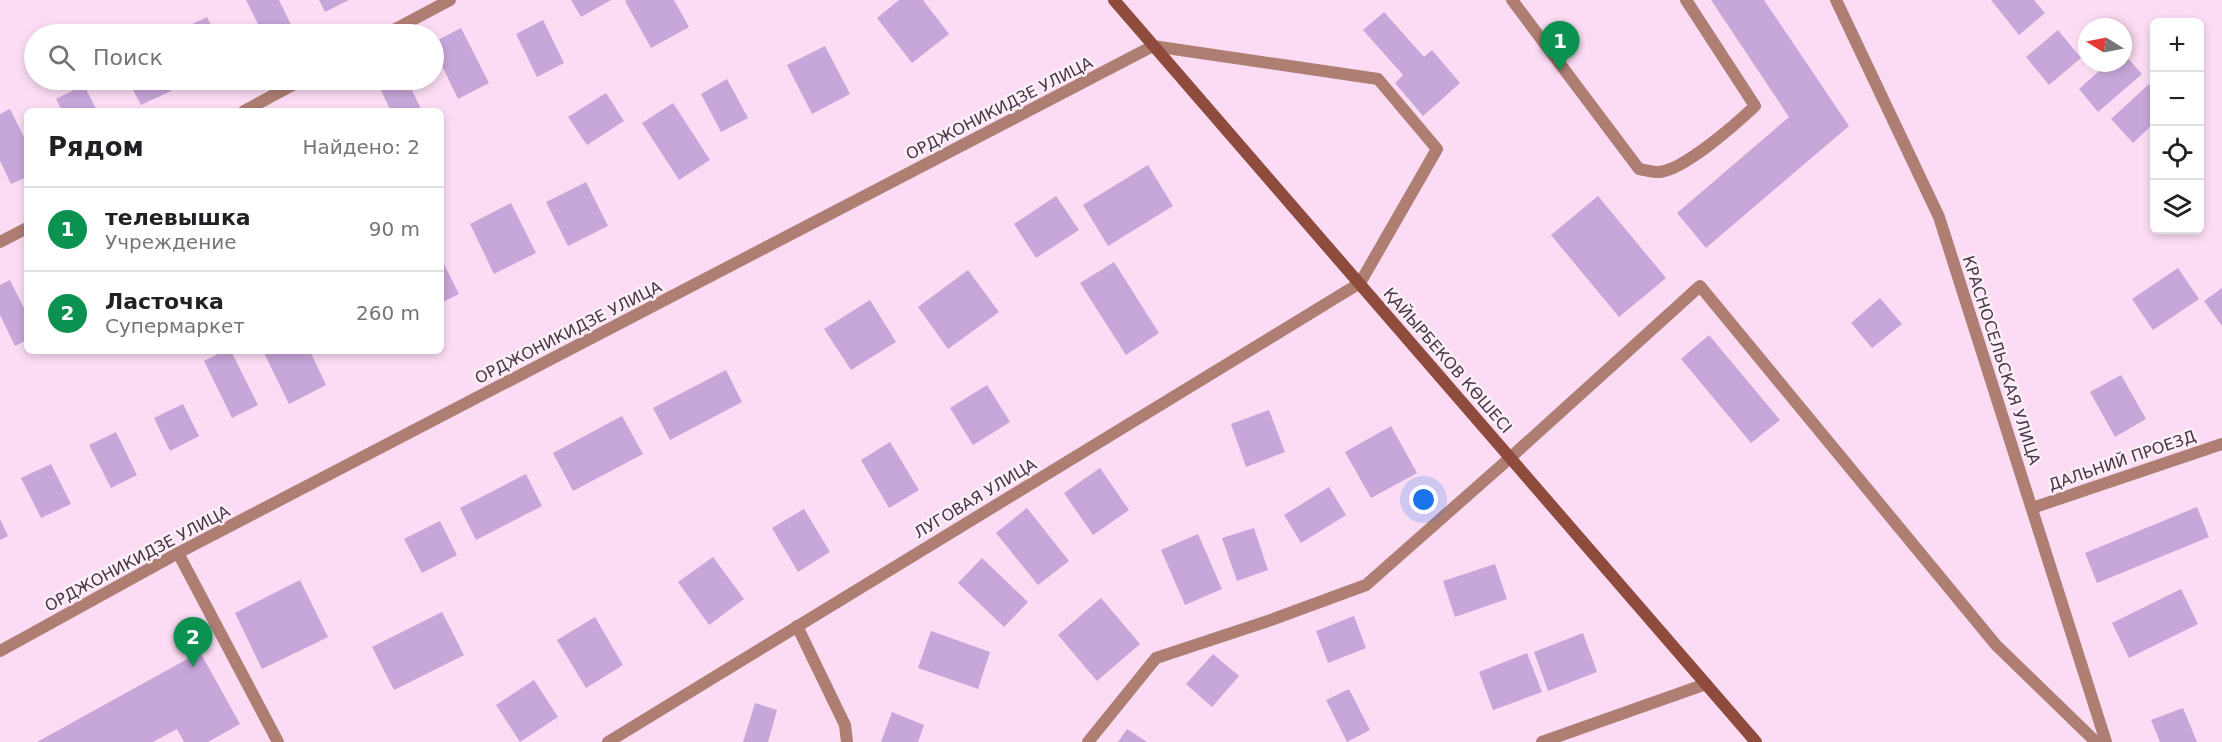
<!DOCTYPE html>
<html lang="ru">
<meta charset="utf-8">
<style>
:root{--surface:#fff;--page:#f6f6f6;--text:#202124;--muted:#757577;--line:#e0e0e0;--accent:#0c9250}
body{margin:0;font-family:"DejaVu Sans",sans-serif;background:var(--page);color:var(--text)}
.controls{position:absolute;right:18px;top:18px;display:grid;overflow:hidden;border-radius:9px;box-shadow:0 3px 9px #0003}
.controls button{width:54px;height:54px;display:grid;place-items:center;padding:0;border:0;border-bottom:2px solid var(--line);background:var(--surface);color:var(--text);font:30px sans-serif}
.compass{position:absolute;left:2078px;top:18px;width:54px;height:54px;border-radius:50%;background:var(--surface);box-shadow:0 3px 9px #0003;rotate:280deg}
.you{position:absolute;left:1424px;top:500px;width:21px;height:21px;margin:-15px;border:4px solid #fff;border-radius:50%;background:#1a73e8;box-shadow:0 0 0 9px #1a73e833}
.badge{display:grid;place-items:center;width:39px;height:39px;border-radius:50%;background:var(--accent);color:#fff;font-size:20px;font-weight:700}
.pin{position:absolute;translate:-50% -50px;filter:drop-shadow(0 2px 3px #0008)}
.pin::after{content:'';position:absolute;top:32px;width:21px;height:18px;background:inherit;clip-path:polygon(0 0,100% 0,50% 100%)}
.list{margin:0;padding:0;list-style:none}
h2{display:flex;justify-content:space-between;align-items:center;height:78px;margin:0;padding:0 24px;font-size:26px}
h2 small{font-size:20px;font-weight:400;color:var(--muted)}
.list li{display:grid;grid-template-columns:39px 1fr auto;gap:18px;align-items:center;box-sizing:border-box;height:84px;padding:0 24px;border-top:2px solid var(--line)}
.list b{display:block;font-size:22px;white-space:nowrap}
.list p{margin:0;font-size:20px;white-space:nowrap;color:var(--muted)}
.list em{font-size:20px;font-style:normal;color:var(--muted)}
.icon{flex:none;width:33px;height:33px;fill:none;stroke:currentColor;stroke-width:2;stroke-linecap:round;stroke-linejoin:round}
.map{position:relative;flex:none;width:2222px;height:742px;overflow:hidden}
.search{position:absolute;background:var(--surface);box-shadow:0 3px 9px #0003;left:24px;top:24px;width:420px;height:66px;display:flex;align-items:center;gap:15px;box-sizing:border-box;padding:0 21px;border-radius:33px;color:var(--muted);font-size:22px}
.panel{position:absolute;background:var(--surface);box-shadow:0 3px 9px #0003;left:24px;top:108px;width:420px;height:246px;border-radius:9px}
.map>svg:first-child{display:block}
.building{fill:#c7a6d9}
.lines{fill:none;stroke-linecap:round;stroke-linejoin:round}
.service{stroke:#af7e73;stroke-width:12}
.minor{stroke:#af7e73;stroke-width:12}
.tertiary{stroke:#af7e73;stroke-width:12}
.secondary{stroke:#8f4b3c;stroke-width:12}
.labels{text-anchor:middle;stroke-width:5;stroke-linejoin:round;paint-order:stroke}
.street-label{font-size:16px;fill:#493545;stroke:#fbf0f8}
</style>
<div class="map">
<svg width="2222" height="742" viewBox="0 0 2222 742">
<rect width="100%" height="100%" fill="#fbdcf4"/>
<!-- building -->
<g class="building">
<polygon points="246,0 279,0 293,29 283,34 263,34"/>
<polygon points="319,0 349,0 325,12"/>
<polygon points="571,0 611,0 581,17"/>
<polygon points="627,0 674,0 689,27 651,48 625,1"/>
<polygon points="899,0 923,0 949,34 912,63 877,18"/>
<polygon points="1711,0 1764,0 1849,126 1706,248 1677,213 1789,117"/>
<polygon points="1991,0 2034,0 2045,13 2019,35"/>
<polygon points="1384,12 1424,57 1432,50 1460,83 1423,116 1395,83 1403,75 1363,30"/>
<polygon points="207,17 215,34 180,34 178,31"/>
<polygon points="543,20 564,63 537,77 516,34"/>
<polygon points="461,28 489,83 458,99 434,49 434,42"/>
<polygon points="2058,30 2081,58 2049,85 2026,57"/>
<polygon points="825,46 850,94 812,114 787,65"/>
<polygon points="2123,53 2142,74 2098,112 2079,89 2108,63 2123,63"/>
<polygon points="727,79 748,118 721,132 701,94"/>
<polygon points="128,80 166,80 171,91 141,105"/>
<polygon points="376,80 407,80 422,111 391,111"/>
<polygon points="2149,84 2154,90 2154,123 2133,143 2111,119"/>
<polygon points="84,85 97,111 62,111 56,99"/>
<polygon points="606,93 624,121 587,145 568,117"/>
<polygon points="673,103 710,160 679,180 642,123"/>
<polygon points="10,109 27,143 27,177 11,184 0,161 0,114"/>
<polygon points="1148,165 1173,206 1108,246 1083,205"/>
<polygon points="586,182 608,226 568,246 546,202"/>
<polygon points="1056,196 1079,230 1036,258 1014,224"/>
<polygon points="1598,196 1666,278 1619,317 1551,235"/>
<polygon points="511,203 536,253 494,274 470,224"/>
<polygon points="441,258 459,294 441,303"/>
<polygon points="1114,262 1159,333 1126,355 1080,283"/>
<polygon points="2178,268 2199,299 2153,330 2132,299"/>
<polygon points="968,270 999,312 948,349 918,307"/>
<polygon points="10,280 27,314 27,340 15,346 0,315 0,285"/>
<polygon points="2222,288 2222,326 2204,301"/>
<polygon points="1880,298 1902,324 1872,348 1851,323"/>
<polygon points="870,300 896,342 851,370 824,329"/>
<polygon points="1709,335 1780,420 1751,443 1681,359"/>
<polygon points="224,351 231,351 258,405 232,418 204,361"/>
<polygon points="263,351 310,351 326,385 289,404"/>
<polygon points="726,370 742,402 670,440 653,408"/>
<polygon points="2121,375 2146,419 2115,437 2090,392"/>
<polygon points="987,385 1010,422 973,445 950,408"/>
<polygon points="183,404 199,436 170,451 154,418"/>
<polygon points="1269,410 1285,452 1246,467 1231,424"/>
<polygon points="622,416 643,454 573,491 553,453"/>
<polygon points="1391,426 1417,473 1371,498 1345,452"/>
<polygon points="116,432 137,475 111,488 89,445"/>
<polygon points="890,442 919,490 889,508 861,460"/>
<polygon points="51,464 71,504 41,518 21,478"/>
<polygon points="1100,468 1129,510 1093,535 1064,493"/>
<polygon points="526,474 542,506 476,540 460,508"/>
<polygon points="1329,487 1346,515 1301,543 1284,515"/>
<polygon points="2197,507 2209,537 2097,583 2085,553"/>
<polygon points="1027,508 1069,561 1038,585 996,533"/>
<polygon points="804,509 830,552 798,572 772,528"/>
<polygon points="0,519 8,536 0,540"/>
<polygon points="440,521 457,555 422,573 404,539"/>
<polygon points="1254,528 1268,570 1237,581 1222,538"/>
<polygon points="1198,534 1222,589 1185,605 1161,550"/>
<polygon points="713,557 744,599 709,625 678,582"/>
<polygon points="982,558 1028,602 1004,627 958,583"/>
<polygon points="1495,564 1507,599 1455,617 1443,581"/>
<polygon points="300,580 328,637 262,669 235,613"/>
<polygon points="2181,589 2198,624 2129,658 2112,623"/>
<polygon points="1101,598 1140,644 1097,681 1058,635"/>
<polygon points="442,612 464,655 394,690 372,647"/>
<polygon points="1354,616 1366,648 1328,663 1316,631"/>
<polygon points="595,617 623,665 586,688 557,640"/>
<polygon points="931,631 990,652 978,689 918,668"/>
<polygon points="1583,633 1597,672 1548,691 1534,652"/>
<polygon points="200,652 240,724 208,742 184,742 177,729 153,742 37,742"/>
<polygon points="1527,653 1542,692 1493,710 1479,672"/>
<polygon points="1213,654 1239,676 1212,707 1186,684"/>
<polygon points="534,680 558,717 520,742 496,705"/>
<polygon points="1349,689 1370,730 1347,742 1326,700"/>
<polygon points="755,703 777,710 768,742 743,742"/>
<polygon points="2183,708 2197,742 2160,742 2151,720"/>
<polygon points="892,712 924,725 918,742 881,742"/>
<polygon points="1127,729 1147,742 1118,742"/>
</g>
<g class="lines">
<!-- service -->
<g class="service">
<path d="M1512 0 1639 169C1645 170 1652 172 1658 172 1682 172 1737 123 1755 106L1686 0"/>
<polyline points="1153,46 1378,79 1437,149 1360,283"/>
<polyline points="178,553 278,742"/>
<polyline points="1088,742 1156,658 1268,621 1366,585 1511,457"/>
</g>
<!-- minor -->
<g class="minor">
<polyline points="1836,0 1939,217 2106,742"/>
<polyline points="386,34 450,0"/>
<polyline points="244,111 302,80"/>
<polyline points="0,242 27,228"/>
<polyline points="1511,457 1700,286 1996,645 2096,742"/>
<polyline points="2032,508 2222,444"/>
<polyline points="797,626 845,725 847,742"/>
<polyline points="608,742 1360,283"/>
<polyline points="1542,742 1706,684"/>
</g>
<!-- tertiary -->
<polyline class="tertiary" points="0,651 178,553 1153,46"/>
<!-- secondary -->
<polyline class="secondary" points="1114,0 1756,742"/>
</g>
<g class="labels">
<!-- street labels -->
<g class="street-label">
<text transform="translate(999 108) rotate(-27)" y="6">ОРДЖОНИКИДЗЕ УЛИЦА</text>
<text transform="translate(568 332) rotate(-27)" y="6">ОРДЖОНИКИДЗЕ УЛИЦА</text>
<text transform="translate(1448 360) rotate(49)" y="6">ҚАЙЫРБЕКОВ КӨШЕСІ</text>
<text transform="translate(2002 360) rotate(72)" y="6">КРАСНОСЕЛЬСКАЯ УЛИЦА</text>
<text transform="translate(2122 460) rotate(-19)" y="6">ДАЛЬНИЙ ПРОЕЗД</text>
<text transform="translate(975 498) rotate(-31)" y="6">ЛУГОВАЯ УЛИЦА</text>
<text transform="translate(137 558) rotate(-28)" y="6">ОРДЖОНИКИДЗЕ УЛИЦА</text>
</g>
</g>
</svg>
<div class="controls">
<button>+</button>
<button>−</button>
<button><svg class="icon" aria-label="locate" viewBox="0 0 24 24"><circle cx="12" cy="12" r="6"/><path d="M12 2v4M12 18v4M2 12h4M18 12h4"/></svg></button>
<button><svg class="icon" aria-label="layers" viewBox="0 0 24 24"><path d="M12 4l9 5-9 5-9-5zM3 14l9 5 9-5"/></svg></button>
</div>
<svg class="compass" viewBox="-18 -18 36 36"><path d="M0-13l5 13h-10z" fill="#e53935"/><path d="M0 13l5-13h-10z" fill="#757577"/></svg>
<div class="you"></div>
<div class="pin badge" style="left:1560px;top:71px">1</div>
<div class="pin badge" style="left:193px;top:667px">2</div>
<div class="search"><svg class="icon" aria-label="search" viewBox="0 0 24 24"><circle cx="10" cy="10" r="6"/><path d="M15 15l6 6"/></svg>Поиск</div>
<section class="panel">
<h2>Рядом<small>Найдено: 2</small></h2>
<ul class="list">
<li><span class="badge">1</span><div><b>телевышка</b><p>Учреждение</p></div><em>90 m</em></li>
<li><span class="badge">2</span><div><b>Ласточка</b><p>Супермаркет</p></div><em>260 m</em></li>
</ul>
</section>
</div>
